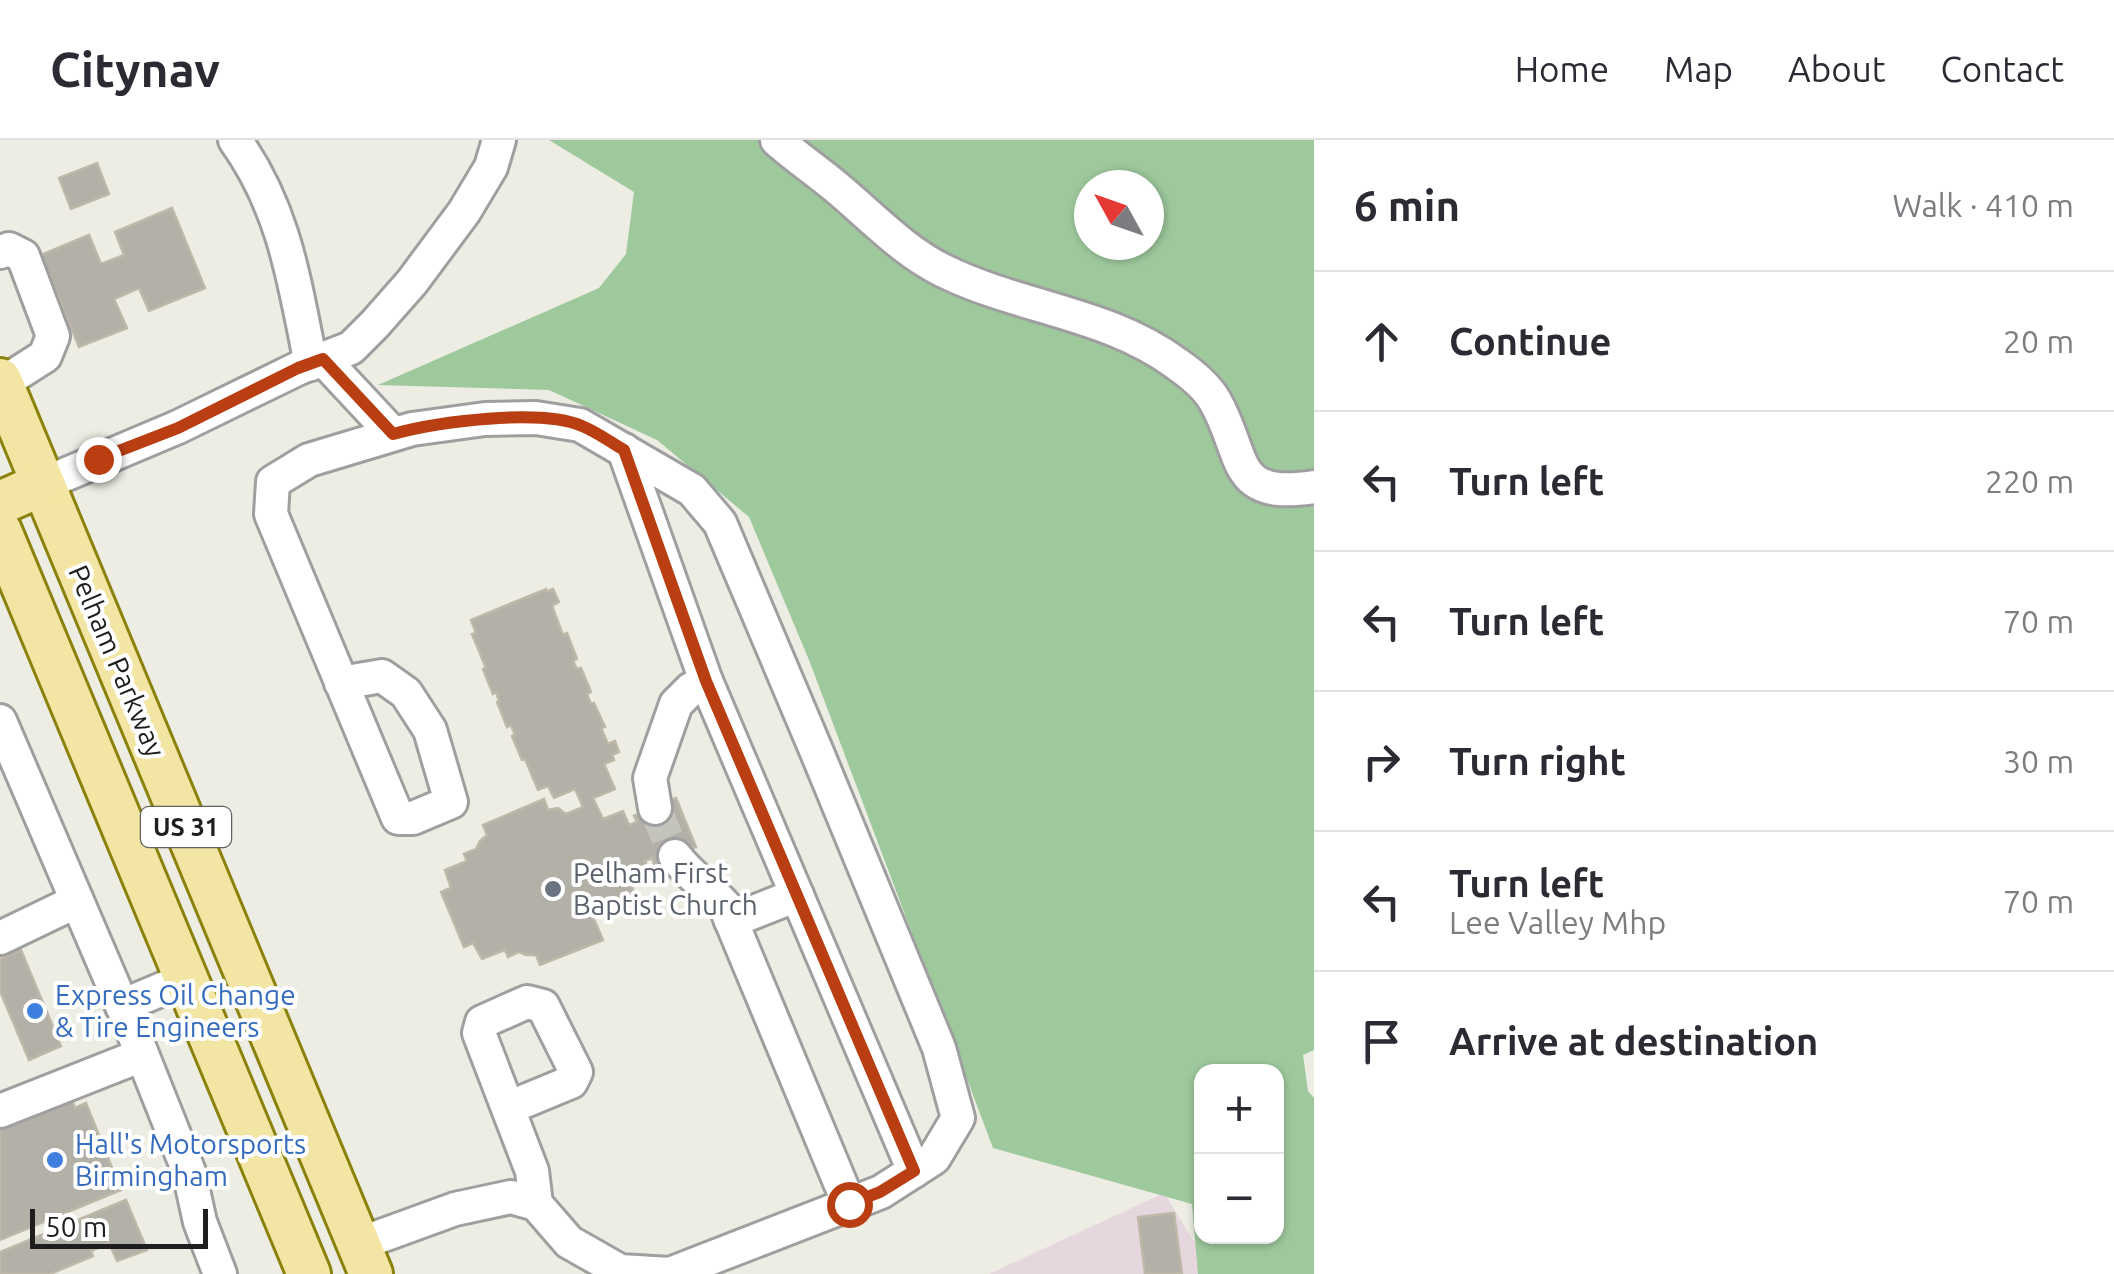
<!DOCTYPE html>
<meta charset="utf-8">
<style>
:root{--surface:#fff;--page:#f7f7f7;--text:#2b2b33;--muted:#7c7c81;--line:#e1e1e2}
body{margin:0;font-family:Ubuntu,sans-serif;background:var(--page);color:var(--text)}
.controls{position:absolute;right:30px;bottom:30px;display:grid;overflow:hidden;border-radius:20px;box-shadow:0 2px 8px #0004}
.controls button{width:90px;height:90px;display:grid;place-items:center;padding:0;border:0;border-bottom:2px solid var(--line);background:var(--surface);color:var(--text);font:50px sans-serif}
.compass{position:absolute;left:1074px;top:30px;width:90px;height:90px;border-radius:50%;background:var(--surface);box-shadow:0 2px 8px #0004;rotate:310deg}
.scale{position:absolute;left:30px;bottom:25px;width:178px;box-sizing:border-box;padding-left:10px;border:5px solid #1e1e1e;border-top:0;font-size:28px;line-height:35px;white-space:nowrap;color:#1e1e1e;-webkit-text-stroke:8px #fff;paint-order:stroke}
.stop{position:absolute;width:30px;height:30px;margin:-22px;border:8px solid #b93f12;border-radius:50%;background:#fff}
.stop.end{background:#b93f12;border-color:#fff;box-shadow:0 2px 10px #0008}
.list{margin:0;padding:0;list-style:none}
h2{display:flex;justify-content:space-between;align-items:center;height:130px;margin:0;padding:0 40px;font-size:42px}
h2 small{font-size:32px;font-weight:400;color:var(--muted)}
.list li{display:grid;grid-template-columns:65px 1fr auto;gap:30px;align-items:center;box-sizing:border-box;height:140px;padding:0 40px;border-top:2px solid var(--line)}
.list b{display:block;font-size:38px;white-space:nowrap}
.list p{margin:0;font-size:32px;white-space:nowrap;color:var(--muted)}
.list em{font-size:32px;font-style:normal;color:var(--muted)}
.icon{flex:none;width:55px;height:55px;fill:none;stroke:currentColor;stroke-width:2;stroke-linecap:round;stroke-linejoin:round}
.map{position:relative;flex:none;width:1314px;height:1134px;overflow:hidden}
header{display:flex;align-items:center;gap:60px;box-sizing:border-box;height:140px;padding:0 50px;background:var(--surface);border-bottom:2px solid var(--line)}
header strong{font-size:48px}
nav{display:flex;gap:55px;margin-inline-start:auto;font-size:35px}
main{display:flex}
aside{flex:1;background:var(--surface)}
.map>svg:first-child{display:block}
.industrial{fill:#e6d7df}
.forest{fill:#9ec99d;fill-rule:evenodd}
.building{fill:#b3b0a7;stroke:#beb8a8;stroke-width:2.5}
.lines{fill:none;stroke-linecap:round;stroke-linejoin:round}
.minor-tunnel{stroke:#c4c4bc;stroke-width:32;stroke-dasharray:32 16;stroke-linecap:butt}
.minor-casing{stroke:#9f9f9f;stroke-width:38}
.major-casing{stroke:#8a820d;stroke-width:48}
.minor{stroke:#fff;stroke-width:32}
.major{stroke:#f3e6a4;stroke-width:42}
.route{stroke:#b93f12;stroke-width:12}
.worship-dot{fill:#6b7280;stroke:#fff;stroke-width:4}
.shop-dot{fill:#3f7fe0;stroke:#fff;stroke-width:4}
.labels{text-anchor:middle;stroke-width:8;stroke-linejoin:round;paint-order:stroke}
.shield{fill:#fff;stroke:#626262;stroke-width:2.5}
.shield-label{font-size:25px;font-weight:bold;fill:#1e1e1e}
.street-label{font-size:28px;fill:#1e1e1e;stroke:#fff}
.worship-label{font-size:28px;fill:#5b616d;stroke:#fff;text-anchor:start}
.shop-label{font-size:28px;fill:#366cbe;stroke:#fff;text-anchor:start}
</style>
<header>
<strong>Citynav</strong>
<nav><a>Home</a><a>Map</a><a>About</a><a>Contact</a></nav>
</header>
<main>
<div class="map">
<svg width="1314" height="1134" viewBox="0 0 1314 1134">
<rect width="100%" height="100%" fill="#eeede4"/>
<!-- industrial -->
<polygon class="industrial" points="1164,1053 1214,1134 989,1134"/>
<!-- forest -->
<g class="forest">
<path d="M549 0H759L776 17 845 75 1124 202 1198 256 1234 334 1314 359V910L1303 915 1308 951 1314 958V1134H1198L1192 1064 993 1008 809 520 749 377 657 300 549 250 378 245 599 148 626 114 634 52ZM1202 932H1276V1096H1202Z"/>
<path d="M789 0H1314V339L1262 338 1209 241 954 123ZM1089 45H1149V105H1089Z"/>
</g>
<!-- building -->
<g class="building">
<polygon points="97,23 109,54 71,69 59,38"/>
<polygon points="172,68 205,148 149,171 139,148 114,159 127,188 79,207 41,115 89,95 101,124 124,115 115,92"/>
<polygon points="546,449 546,452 553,449 559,462 552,466 563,495 567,493 577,519 573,521 577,529 581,528 591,552 587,554 591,564 594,563 605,587 601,588 608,604 615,601 619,612 612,615 614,620 604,624 615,649 593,658 603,679 623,671 629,685 637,682 634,676 676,658 696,707 654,724 652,718 645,721 651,736 631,744 634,752 590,770 603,800 540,825 536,815 526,815 519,812 508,817 505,810 482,819 473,803 464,807 441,752 451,748 445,730 467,721 464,714 476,709 480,701 487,695 483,685 544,659 548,670 558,668 566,674 583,667 575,649 554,658 548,646 538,650 525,619 522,620 512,596 515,595 511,585 507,587 497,562 499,561 496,552 493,554 483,529 486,528 472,494 476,493 471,480"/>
<polygon points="21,810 61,906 29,920 0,851 0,819"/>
<polygon points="68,949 75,968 86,963 121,1050 0,1100 0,977"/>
<polygon points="126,1060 147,1110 117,1121 109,1103 91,1111 93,1116 50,1134 0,1134 0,1112"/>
<polygon points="1174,1073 1182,1134 1145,1134 1138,1077"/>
</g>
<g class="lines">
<!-- minor-tunnel -->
<polyline class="minor-tunnel" points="655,668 675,716"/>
<defs>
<g id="minor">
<path d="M235 0C285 70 294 141 311 224"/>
<path d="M777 0C796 17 817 31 836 47 871 76 903 111 944 131 1019 168 1109 173 1177 224 1190 233 1207 247 1215 261 1247 317 1229 360 1314 347"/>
<polyline points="0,112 9,109 23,116 53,196 45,216 1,244"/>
<polyline points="323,219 393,294"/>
<polyline points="624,310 706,541 914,1031"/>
<polyline points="43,344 178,287 299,228 351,208 375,184 412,142 464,72 491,27 499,0"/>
<polyline points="341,543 382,536 406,553 430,590 451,662 413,678 398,678 271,374 273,342 309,320 412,289 485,279 536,278 580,285 692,350 720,383 816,610 939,908 958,978 934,1018 881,1052 670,1134 620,1131 569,1102 536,1064 511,1057 455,1069 359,1104"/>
<polyline points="0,581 132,889 189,1032 200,1082 220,1134"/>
<polyline points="655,668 650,638 676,564 691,549 706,541"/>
<path d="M675 716C689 735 709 748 725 766L849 1064"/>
<polyline points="731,781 797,755"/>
<polyline points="0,798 77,761"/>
<polyline points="122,866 186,839"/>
<polyline points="508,968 571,942 576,932 543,866 527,862 482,882 479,893 532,1031 536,1064"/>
<polyline points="0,971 142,915"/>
</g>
<g id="major">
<polyline points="0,240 371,1134"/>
<polyline points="0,363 43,344"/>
<polyline points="0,391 309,1134"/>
</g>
</defs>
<!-- minor casing -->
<use href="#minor" class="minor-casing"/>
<!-- major casing -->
<use href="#major" class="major-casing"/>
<!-- minor -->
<use href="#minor" class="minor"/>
<!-- major -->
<use href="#major" class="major"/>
</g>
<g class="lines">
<!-- route -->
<path class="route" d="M98 319 178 288 298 228 323 219 393 294C437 282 540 268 582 286 597 292 610 302 624 310L706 541 914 1031 880 1052 849 1064"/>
</g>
<!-- markers -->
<circle class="worship-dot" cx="553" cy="749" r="10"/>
<g class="shop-dot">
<circle cx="35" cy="871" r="10"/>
<circle cx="55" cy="1020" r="10"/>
</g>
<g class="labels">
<!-- shield labels -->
<rect class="shield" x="141" y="667" width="90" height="40" rx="8"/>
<g class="shield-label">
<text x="186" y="696">US 31</text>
</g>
<!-- street labels -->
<g class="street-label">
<text transform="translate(117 521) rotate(67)" y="10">Pelham Parkway</text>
</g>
<!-- worship labels -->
<g class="worship-label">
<text x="573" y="743">Pelham First<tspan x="573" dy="32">Baptist Church</tspan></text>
</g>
<!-- shop labels -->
<g class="shop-label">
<text x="55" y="865">Express Oil Change<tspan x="55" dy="32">&amp; Tire Engineers</tspan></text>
<text x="75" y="1014">Hall's Motorsports<tspan x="75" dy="32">Birmingham</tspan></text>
</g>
</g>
</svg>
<div class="controls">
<button>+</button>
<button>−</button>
</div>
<svg class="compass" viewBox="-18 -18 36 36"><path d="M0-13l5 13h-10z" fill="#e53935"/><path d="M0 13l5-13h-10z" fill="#7c7c81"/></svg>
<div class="scale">50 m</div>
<div class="stop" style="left:849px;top:1064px"></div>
<div class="stop end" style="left:98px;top:319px"></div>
</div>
<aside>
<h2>6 min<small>Walk · 410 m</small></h2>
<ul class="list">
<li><svg class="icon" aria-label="ahead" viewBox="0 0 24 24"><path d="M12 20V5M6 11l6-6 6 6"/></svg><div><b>Continue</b></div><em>20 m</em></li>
<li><svg class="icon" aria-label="left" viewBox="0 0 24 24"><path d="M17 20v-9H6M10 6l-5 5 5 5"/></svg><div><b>Turn left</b></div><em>220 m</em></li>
<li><svg class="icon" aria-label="left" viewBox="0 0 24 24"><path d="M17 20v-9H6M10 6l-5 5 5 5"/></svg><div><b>Turn left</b></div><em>70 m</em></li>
<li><svg class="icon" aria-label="right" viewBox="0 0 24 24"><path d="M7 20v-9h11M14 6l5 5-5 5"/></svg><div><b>Turn right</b></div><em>30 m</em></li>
<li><svg class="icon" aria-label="left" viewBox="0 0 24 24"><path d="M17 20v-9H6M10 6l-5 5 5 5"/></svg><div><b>Turn left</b><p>Lee Valley Mhp</p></div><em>70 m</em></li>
<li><svg class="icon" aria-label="arrive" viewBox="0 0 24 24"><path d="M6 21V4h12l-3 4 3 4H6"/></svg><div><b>Arrive at destination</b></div></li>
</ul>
</aside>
</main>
